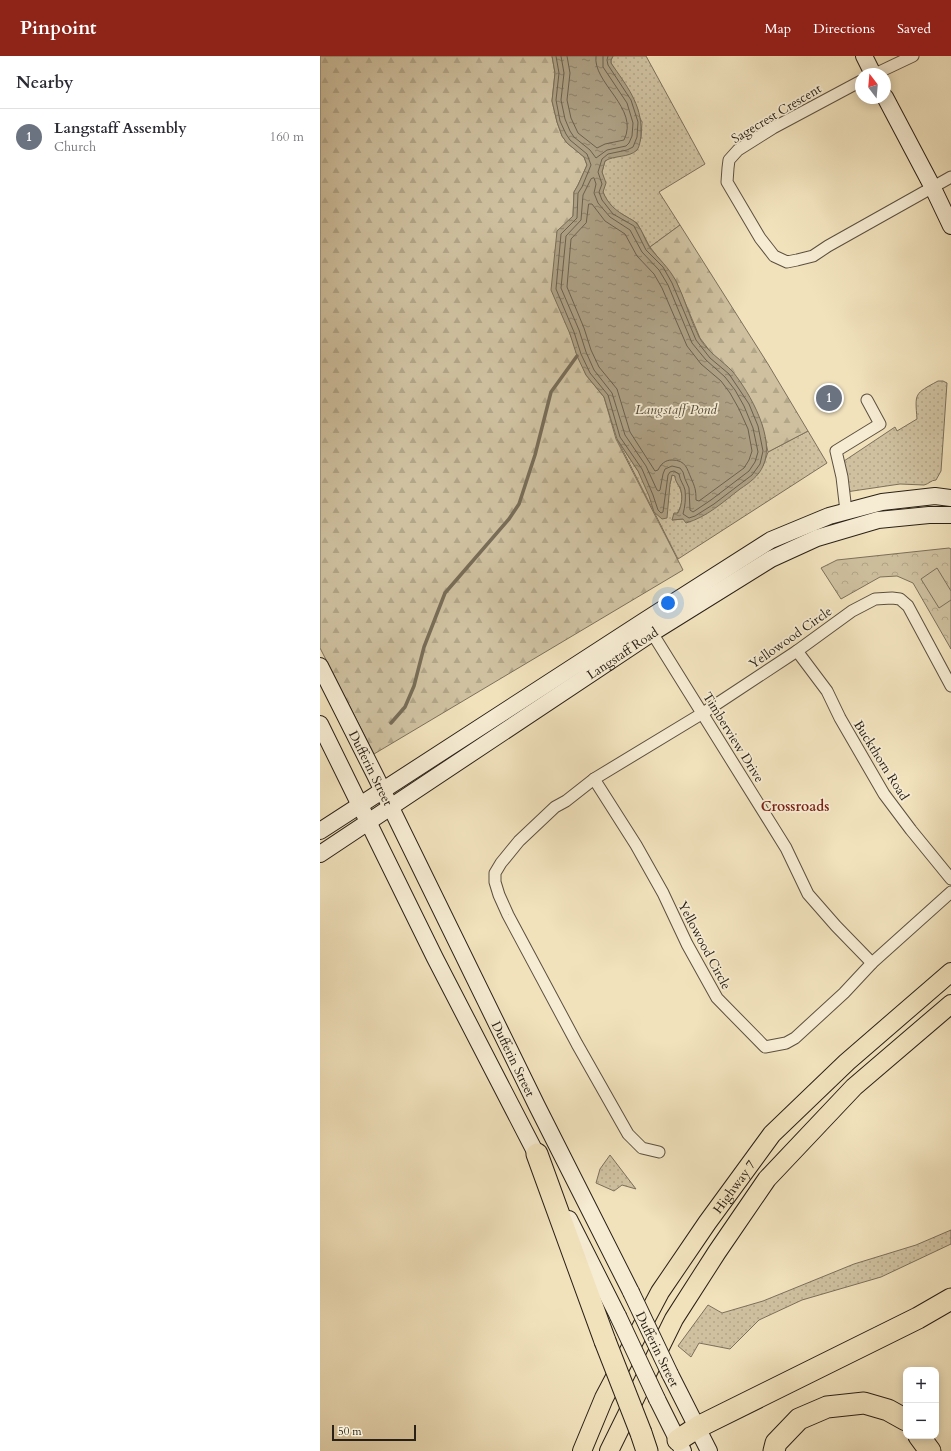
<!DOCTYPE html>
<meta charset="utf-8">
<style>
:root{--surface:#fff;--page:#f2f2f3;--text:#2b2b33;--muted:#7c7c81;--line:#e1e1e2;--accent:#8f2418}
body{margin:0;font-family:Cardo,serif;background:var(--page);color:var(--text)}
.controls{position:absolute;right:12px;bottom:12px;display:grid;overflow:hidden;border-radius:8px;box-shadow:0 2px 10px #0003}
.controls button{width:36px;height:36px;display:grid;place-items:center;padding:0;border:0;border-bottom:1px solid var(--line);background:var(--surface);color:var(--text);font:20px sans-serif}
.compass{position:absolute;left:535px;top:12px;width:36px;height:36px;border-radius:50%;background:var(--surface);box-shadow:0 2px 10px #0003;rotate:344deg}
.scale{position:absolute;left:12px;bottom:10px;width:84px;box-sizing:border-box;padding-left:4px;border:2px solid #292017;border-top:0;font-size:11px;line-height:14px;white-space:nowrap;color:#292017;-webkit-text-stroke:3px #f6ecd3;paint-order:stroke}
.you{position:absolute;left:348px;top:547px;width:14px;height:14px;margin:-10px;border:3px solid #fff;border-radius:50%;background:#1a73e8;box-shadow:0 0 0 6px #1a73e833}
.badge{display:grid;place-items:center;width:26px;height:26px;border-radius:50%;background:var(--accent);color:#fff;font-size:13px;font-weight:700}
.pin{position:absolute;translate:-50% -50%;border:2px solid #fff;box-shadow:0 1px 4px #0006}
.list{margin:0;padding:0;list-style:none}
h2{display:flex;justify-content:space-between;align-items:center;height:52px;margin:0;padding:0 16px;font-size:17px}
h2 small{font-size:13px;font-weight:400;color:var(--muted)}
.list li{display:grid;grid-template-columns:26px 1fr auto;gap:12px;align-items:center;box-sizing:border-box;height:56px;padding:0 16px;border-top:1px solid var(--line)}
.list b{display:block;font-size:15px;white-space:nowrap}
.list p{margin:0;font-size:13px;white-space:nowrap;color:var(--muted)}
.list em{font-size:13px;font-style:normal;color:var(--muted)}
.map{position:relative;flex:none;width:631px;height:1395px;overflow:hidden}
header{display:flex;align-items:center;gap:24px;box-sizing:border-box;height:56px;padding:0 20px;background:var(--accent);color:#fff}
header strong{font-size:19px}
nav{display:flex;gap:22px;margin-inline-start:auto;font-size:14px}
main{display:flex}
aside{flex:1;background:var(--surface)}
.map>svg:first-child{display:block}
.grass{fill:url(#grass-dots);stroke:#7c705c}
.forest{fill:url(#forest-firs);stroke:#7c705c}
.park{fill:url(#park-crowns);stroke:#7c705c}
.pitch{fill:#cfc1a0;stroke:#7c705c}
.water{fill:url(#water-ripples);stroke:#786d58}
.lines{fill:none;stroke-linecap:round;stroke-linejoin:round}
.shore{stroke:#6b604e;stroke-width:1}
.stream{stroke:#786d58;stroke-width:3.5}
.street-casing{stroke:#5b5040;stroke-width:13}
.secondary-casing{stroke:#292017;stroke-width:18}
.primary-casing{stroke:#292017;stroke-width:20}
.highway-casing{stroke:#292017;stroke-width:23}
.street{stroke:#f6ecd3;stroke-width:11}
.secondary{stroke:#f6ecd3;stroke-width:16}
.primary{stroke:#f1e2bc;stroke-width:18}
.highway{stroke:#f1e2bc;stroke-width:21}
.secondary-bridge-casing{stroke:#292017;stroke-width:18;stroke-linecap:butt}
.highway-bridge-casing{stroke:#292017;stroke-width:23;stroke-linecap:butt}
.secondary-bridge{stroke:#f6ecd3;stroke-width:16}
.highway-bridge{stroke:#f1e2bc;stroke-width:21}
.labels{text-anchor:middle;stroke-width:3.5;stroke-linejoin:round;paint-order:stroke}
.street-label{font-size:13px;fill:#292017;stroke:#f6ecd3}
.water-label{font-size:14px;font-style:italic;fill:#574d3d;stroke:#f6ecd3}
.neighbourhood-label{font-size:14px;font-weight:bold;fill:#7a1f14;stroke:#f6ecd3}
</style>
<header>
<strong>Pinpoint</strong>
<nav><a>Map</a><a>Directions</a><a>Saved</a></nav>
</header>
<main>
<aside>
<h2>Nearby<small></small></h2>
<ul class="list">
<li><span class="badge" style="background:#6b7280">1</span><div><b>Langstaff Assembly</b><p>Church</p></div><em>160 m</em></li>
</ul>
</aside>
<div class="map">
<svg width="631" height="1395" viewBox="0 0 631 1395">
<defs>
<pattern id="grass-dots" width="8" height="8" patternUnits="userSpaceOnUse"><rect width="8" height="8" fill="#cfc1a0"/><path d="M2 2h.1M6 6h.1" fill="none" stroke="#b2a689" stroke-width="1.8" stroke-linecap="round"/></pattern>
<pattern id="forest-firs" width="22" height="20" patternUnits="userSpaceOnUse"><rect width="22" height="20" fill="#cfc1a0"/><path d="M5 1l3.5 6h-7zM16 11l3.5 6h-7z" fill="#b2a689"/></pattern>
<pattern id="park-crowns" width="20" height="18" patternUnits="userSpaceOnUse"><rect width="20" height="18" fill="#cfc1a0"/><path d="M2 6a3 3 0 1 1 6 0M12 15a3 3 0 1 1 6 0" fill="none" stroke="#b2a689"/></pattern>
<pattern id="water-ripples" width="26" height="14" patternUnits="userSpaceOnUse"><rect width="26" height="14" fill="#ada084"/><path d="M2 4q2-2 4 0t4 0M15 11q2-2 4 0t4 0" fill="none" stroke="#8d826b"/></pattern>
</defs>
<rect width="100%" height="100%" fill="#f1e2bc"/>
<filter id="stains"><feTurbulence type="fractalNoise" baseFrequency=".005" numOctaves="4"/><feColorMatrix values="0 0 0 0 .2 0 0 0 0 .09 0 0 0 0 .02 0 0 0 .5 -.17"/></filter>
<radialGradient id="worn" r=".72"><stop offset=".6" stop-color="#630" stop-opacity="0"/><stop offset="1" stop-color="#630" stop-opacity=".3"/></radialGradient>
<!-- grass -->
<g class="grass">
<polygon points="293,0 326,0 385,108 339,136 360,169 330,191 317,167 295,154 286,143 283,136 284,125 282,116 285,105 290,102 309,98 317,94 321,82 322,66 291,7 291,4"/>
<path d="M618 325H623L627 327 621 415 616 424C611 424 609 428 604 429L580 428 526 436 524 405 575 371 577 375 597 363C595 337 594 338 618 325Z"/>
<path d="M488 375 507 407 358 503 297 383 318 415 350 428 352 419 355 420C356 427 359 429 361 435 364 446 360 455 352 464L363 463 443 410 448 396Z"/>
<polygon points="290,1099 316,1133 302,1129 294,1135 276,1127 280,1113"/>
<polygon points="631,1174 631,1188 561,1221 482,1244 439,1264 410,1293 379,1287 371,1301 358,1290 388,1249 402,1257 443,1245 534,1208 596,1189"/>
</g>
<!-- forest -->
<g class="forest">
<polygon points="0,0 232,0 235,17 232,45 237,66 242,80 247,87 264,101 267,109 258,129 254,136 253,160 237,176 250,278 266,319 284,341 296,383 363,514 54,698 0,592"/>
<polygon points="360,169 448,308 488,375 448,396 442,369 412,315 393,299 380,282 356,225 330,191"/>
</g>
<!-- park -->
<polygon class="park" points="629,492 631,493 631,593 593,527 577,520 560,521 521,543 501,512 517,504"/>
<!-- pitch -->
<polygon class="pitch" points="617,512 631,535 631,544 619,552 601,523"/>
<!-- water -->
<path class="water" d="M232 0H293L291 4V7C306 29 322 48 321 76 321 81 320 90 317 94 309 102 294 99 285 105L282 116 286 127 283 136C288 148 296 155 307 161 310 163 315 165 317 168 323 175 325 185 330 192 339 203 349 212 356 225 365 243 370 263 379 281 387 296 402 304 413 316 430 337 456 383 443 410 439 420 429 427 420 433 403 446 387 461 366 467L363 463 352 464 354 457H358C361 451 363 442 361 435 360 429 355 427 355 420L352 419 350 428 347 462 342 463 334 456 329 440 318 415 297 383 284 341 266 319 257 300 250 278 231 234 237 175 253 160 254 136 258 129 267 109 264 101 247 87 242 80 237 66 232 45 235 17Z"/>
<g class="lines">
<!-- shore -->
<g class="shore">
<path d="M236 0 239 17 236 44 240 65 246 78 250 84 267 98 271 109 262 131 258 137 257 162 241 178 236 233 254 276 261 298 270 317 288 339 300 381 322 413 333 439 338 454 341 457 343 456 348 419 350 416 354 415 359 418C360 425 364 429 365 434 366 442 365 451 363 458L369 462 375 460 394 448 432 419 440 408 443 395 438 370 429 348 409 318 390 302 376 284 352 227 343 211 326 194 314 170 293 158 282 144 279 136 282 128 278 116 282 103 288 98 307 94 313 91 317 81 318 66 311 44 288 9 287 4 288 0"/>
<polyline points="241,0 244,17 241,44 245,63 250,75 254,81 270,94 276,102 287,94 306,90 309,87 312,80 313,67 307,47 283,11 283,0"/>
<path d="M247 0 250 17 247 44 251 62 258 77 277 92 285 88 304 84C320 52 272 27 276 0"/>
<polygon points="274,122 276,128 274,137 278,147 290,161 310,174 322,196 339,214 348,229 372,287 386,304 405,321 415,334 424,350 433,372 438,396 435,406 429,415 391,444 373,456 370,454 369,432 365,423 363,416 360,412 352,410 345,413 343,418 340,434 339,435 337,434 326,410 305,379 292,337 274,314 266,296 259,274 241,232 246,180 261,164 263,139 271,123"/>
<path d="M269 148H272L285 165 305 178 317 200 334 218 342 232 367 290 381 308 401 325 410 337 419 353 428 373 432 395 429 404 424 412 379 445 376 444C376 434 375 431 371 422 367 413 366 404 352 404 345 404 341 408 338 414L335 415 310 376 297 333 279 311 271 294 264 272 247 231 251 183 266 167Z"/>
</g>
<!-- stream -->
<polyline class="stream" points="71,667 85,651 94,630 104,591 125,537 189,463 199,448 215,399 231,336 257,300"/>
<defs>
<g id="street">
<polyline points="555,18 593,0"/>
<polyline points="541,25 453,72 418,94 409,104 408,112 407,126 440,182 454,200 467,206 477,204 493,200 508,190 631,121"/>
<polyline points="526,455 522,421 516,395 560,368 547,344"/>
<polyline points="329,572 466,792 488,838 516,870 552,907"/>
<polyline points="477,595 507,635 520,662 564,738 591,774 631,823"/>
<polyline points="274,723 316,789 343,837 367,888 397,942 445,991 466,987 475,982 524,937 552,907 631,836"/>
<polyline points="339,1096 322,1092 308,1078 257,988 188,859 179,839 175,826 175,817 181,807 199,785 235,751 246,745 274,723 383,657 477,595 532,555 555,543 572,542 580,543 588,550 631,630"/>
</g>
<g id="secondary">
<polyline points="544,0 553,18"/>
<polyline points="565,41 612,130 631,170"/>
<path id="s1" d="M0 610 55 719 217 1050 311 1236"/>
<polyline points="0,668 115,902 222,1109"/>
<polyline points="0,775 324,565 451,484 509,460 562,446 615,440 631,442"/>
<path id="s2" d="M0 798 332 577 451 503 497 482 558 464 609 459H631"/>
<polyline points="249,1163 298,1260"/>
<polyline points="350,1318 389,1395"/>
<polyline points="337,1343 363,1395"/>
</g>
<g id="primary">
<path id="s3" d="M262 1395 284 1342 340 1236 387 1167 452 1078 527 1006 631 916"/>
<polyline points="289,1395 354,1263 397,1196 447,1123 534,1031 631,948"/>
</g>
<g id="highway">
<polyline points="217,1098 285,1285"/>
<polyline points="321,1377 327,1395"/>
<polyline points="599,1380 610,1395"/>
<polyline points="358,1384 378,1371 598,1262 631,1243"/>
<polyline points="454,1395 456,1387 479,1363 507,1351 544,1347 568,1354 586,1364"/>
</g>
</defs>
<!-- street casing -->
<use href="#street" class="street-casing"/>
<!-- secondary casing -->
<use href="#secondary" class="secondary-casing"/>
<!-- primary casing -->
<use href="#primary" class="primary-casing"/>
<!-- highway casing -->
<use href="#highway" class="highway-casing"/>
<!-- street -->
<use href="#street" class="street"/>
<!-- secondary -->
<use href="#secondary" class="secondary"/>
<!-- primary -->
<use href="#primary" class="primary"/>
<!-- highway -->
<use href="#highway" class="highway"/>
<defs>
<g id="secondary-bridge">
<polyline points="311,1236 350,1318"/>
<polyline points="298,1260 337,1343"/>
</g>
<polyline id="highway-bridge" points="285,1285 321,1377"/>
</defs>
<!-- secondary-bridge casing -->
<use href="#secondary-bridge" class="secondary-bridge-casing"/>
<!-- highway-bridge casing -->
<use href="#highway-bridge" class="highway-bridge-casing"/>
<!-- secondary-bridge -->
<use href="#secondary-bridge" class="secondary-bridge"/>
<!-- highway-bridge -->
<use href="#highway-bridge" class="highway-bridge"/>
</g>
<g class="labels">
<!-- street labels -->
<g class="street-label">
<text transform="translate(456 57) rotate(-31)" y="5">Sagecrest Crescent</text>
<text transform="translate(470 581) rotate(-35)" y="5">Yellowood Circle</text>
<text dy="5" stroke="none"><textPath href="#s2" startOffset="363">Langstaff Road</textPath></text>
<text transform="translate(414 681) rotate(58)" y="5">Timberview Drive</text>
<text transform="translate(562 704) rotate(58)" y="5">Buckthorn Road</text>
<text dy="5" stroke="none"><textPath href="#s1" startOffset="114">Dufferin Street</textPath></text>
<text transform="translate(385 889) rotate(62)" y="5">Yellowood Circle</text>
<text dy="5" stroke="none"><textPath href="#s1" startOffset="438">Dufferin Street</textPath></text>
<text dy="5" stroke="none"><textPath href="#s3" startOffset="306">Highway 7</textPath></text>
<text transform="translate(338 1293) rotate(64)" y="5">Dufferin Street</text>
</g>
<!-- water labels -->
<g class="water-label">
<text x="356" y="358">Langstaff Pond</text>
</g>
<!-- neighbourhood labels -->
<g class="neighbourhood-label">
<text x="475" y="755">Crossroads</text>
</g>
</g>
<rect width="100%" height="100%" filter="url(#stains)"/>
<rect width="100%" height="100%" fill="url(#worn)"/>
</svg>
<div class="controls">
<button>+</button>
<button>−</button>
</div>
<svg class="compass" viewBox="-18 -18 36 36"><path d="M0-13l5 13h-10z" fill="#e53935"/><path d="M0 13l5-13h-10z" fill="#7c7c81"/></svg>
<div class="scale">50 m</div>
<div class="you"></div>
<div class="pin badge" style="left:509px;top:342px;background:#6b7280">1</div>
</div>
</main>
